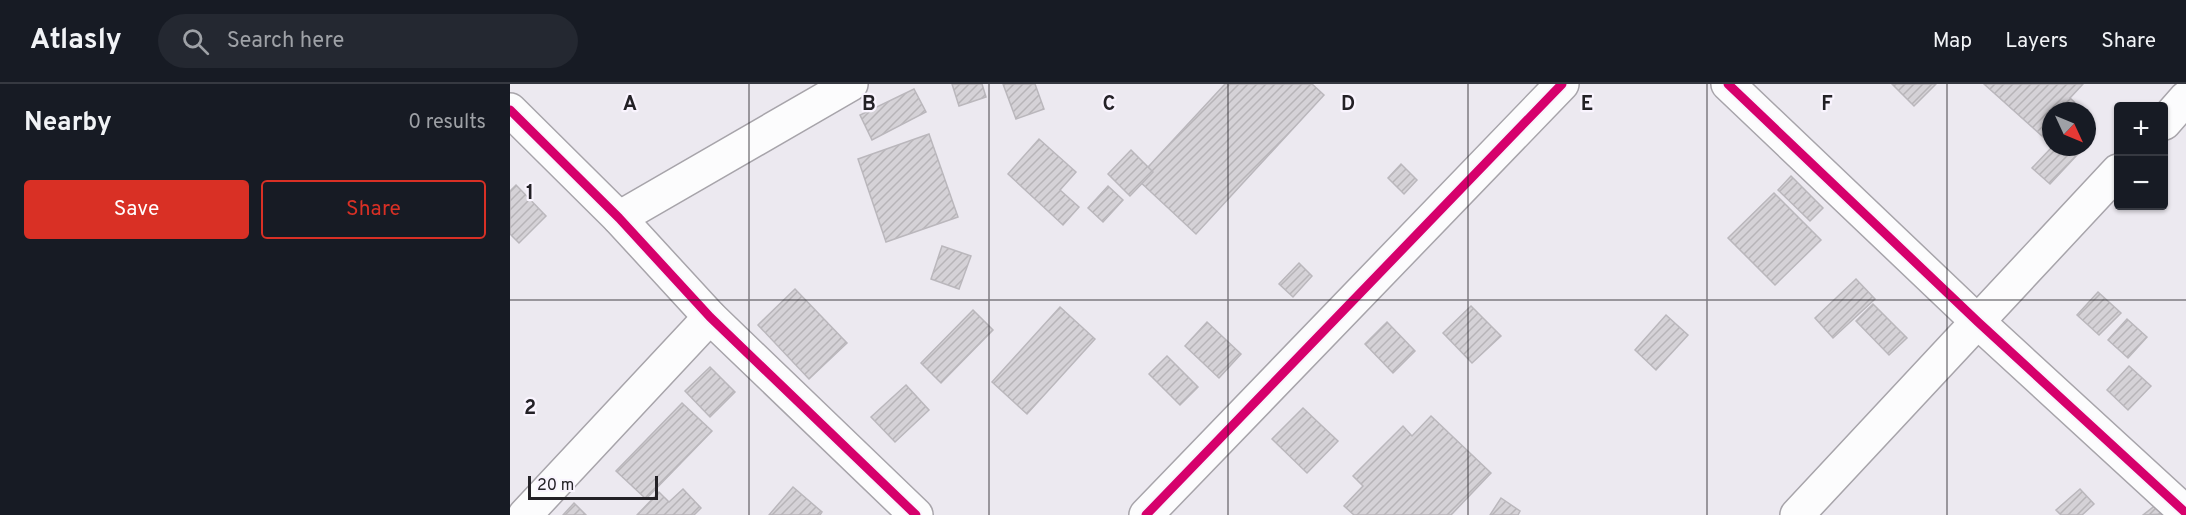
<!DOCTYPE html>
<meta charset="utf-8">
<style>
:root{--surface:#171b24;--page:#242831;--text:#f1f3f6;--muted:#9ea1a6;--line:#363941;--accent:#d93025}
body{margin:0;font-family:Overpass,sans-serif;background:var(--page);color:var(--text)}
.controls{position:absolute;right:18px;top:18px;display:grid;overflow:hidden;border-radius:6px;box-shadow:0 2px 4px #0004}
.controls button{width:54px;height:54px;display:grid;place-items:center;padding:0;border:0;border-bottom:2px solid var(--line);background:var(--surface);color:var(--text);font:30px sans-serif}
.compass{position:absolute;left:1532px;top:18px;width:54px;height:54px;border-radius:50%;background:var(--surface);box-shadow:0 2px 4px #0004;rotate:134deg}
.scale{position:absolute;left:18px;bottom:15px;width:130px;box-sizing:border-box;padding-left:6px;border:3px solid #232126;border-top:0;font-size:16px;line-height:21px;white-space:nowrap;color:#232126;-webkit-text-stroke:4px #f9f4fe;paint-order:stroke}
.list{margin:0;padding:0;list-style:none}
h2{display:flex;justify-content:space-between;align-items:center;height:78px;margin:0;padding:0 24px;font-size:26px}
h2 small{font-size:20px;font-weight:400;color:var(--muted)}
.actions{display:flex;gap:12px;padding:18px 24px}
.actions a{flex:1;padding:14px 0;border:2px solid var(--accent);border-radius:6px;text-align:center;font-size:21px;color:var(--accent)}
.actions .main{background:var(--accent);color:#fff}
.icon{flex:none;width:33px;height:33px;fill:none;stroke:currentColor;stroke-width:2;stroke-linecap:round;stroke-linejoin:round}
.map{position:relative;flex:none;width:1676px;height:431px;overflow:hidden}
header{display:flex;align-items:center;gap:36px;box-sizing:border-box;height:84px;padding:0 30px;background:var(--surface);border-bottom:2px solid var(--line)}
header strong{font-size:28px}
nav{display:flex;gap:33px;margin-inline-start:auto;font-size:21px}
.search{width:420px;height:54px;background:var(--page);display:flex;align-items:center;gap:15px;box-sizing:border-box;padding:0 21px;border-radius:33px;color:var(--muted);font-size:22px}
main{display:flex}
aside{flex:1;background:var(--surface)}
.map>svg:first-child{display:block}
.building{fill:url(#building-hatch);stroke:#bab7bc;stroke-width:1.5}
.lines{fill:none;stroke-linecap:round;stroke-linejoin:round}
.minor-casing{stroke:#a7a4aa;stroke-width:36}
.minor{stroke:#fcfcfd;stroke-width:33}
.cycleway-casing{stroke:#f9f4fe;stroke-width:13}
.cycleway{stroke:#d6006c;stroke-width:9}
.grid{fill:none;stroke:#232126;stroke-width:1.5;stroke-opacity:0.55}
.grid-label{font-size:20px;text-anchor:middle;font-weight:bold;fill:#232126;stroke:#f9f4fe;stroke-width:4.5;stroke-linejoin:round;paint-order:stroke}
</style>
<header>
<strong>Atlasly</strong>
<div class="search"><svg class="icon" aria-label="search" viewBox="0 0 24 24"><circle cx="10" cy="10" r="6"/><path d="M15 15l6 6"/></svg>Search here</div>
<nav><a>Map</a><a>Layers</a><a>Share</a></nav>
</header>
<main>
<aside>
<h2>Nearby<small>0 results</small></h2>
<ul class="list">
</ul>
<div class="actions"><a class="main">Save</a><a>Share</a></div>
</aside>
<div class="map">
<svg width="1676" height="431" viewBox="0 0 1676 431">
<defs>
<pattern id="building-hatch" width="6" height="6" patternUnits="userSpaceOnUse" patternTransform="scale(1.5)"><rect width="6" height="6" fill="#d5d2d7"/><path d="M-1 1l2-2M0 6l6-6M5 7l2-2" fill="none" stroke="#b7b4b8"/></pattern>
</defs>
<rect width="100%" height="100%" fill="#ece9f0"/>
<!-- building -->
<g class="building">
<polygon points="442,0 472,0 476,13 449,22"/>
<polygon points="493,0 525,0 534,25 506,35"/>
<polygon points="715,0 802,0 814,11 686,150 627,95"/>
<polygon points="1382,0 1426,0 1404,22"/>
<polygon points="1474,0 1573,0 1560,14 1573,26 1541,27 1541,60"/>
<polygon points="404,5 416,28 362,56 350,31"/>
<polygon points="419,50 448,133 376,158 348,75"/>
<polygon points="529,55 566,88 550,106 569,123 553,141 498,90"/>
<polygon points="1542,63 1562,63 1568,70 1540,100 1522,84"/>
<polygon points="621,66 643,88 620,112 598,90"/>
<polygon points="891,80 907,96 894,110 878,94"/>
<polygon points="1281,92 1313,124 1300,137 1268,106"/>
<polygon points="6,101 36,132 9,159 0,150 0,107"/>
<polygon points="598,102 613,116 593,138 578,124"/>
<polygon points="1264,109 1311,156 1265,201 1218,154"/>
<polygon points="432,162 461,172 449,205 421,195"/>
<polygon points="789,179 802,192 783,213 769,200"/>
<polygon points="1346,195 1365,215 1323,254 1305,234"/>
<polygon points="285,205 337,259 299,295 248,241"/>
<polygon points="1588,208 1611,229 1589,251 1567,231"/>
<polygon points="1363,220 1397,254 1379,271 1346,237"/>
<polygon points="961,222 991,252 962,279 933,249"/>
<polygon points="550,223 585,255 517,330 482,298"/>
<polygon points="463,226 483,246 431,299 411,279"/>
<polygon points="1156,231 1178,251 1146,286 1125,266"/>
<polygon points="1617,235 1637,253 1618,274 1598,256"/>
<polygon points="697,238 731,270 709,294 675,262"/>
<polygon points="877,238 905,267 883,289 855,260"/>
<polygon points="657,272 688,303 670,321 639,290"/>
<polygon points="1619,282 1641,302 1618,326 1597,306"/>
<polygon points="200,283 225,308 200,333 175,307"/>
<polygon points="396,301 419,326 385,358 361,333"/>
<polygon points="172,319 202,347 136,415 106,387"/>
<polygon points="793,324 828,357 797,389 762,355"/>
<polygon points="921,332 981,389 941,431 844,431 834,422 853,402 843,392 893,342 902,352"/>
<polygon points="283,403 312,428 310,431 259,431"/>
<polygon points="173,405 191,424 184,431 127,431 149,408 159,418"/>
<polygon points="1570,405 1584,420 1572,431 1551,431 1546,426"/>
<polygon points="991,414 1010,427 1008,431 980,431"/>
<polygon points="64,419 76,431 53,431"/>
<polygon points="1647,420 1655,430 1633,431"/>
</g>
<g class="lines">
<defs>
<g id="minor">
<polyline points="1218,0 1468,238 1676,429"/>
<polyline points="0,26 109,134 200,233 406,431"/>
<polyline points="1654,39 1676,14"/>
<polyline points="109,134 341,0"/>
<polyline points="15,431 200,233"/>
<polyline points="636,431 1052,0"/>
<polyline points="1287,431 1608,87"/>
</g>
</defs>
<!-- minor casing -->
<use href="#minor" class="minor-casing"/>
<!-- minor -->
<use href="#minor" class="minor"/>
<defs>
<g id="cycleway">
<polyline points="1218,0 1468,238 1676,429"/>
<polyline points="0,26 109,134 200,233 406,431"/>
<polyline points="636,431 1052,0"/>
</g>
</defs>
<!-- cycleway casing -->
<use href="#cycleway" class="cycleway-casing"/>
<!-- cycleway -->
<use href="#cycleway" class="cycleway"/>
</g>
<!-- grid -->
<path class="grid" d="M239 0V431M479 0V431M718 0V431M958 0V431M1197 0V431M1437 0V431M0 216H1676"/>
<g class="grid-label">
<text x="120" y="26">A</text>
<text x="359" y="26">B</text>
<text x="599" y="26">C</text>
<text x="838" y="26">D</text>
<text x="1077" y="26">E</text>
<text x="1317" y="26">F</text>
<text x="20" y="115">1</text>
<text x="20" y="330">2</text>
</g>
</svg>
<div class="controls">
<button>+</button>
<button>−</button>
</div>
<svg class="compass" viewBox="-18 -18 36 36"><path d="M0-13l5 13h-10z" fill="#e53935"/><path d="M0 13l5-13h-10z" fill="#9ea1a6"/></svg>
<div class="scale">20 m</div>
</div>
</main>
